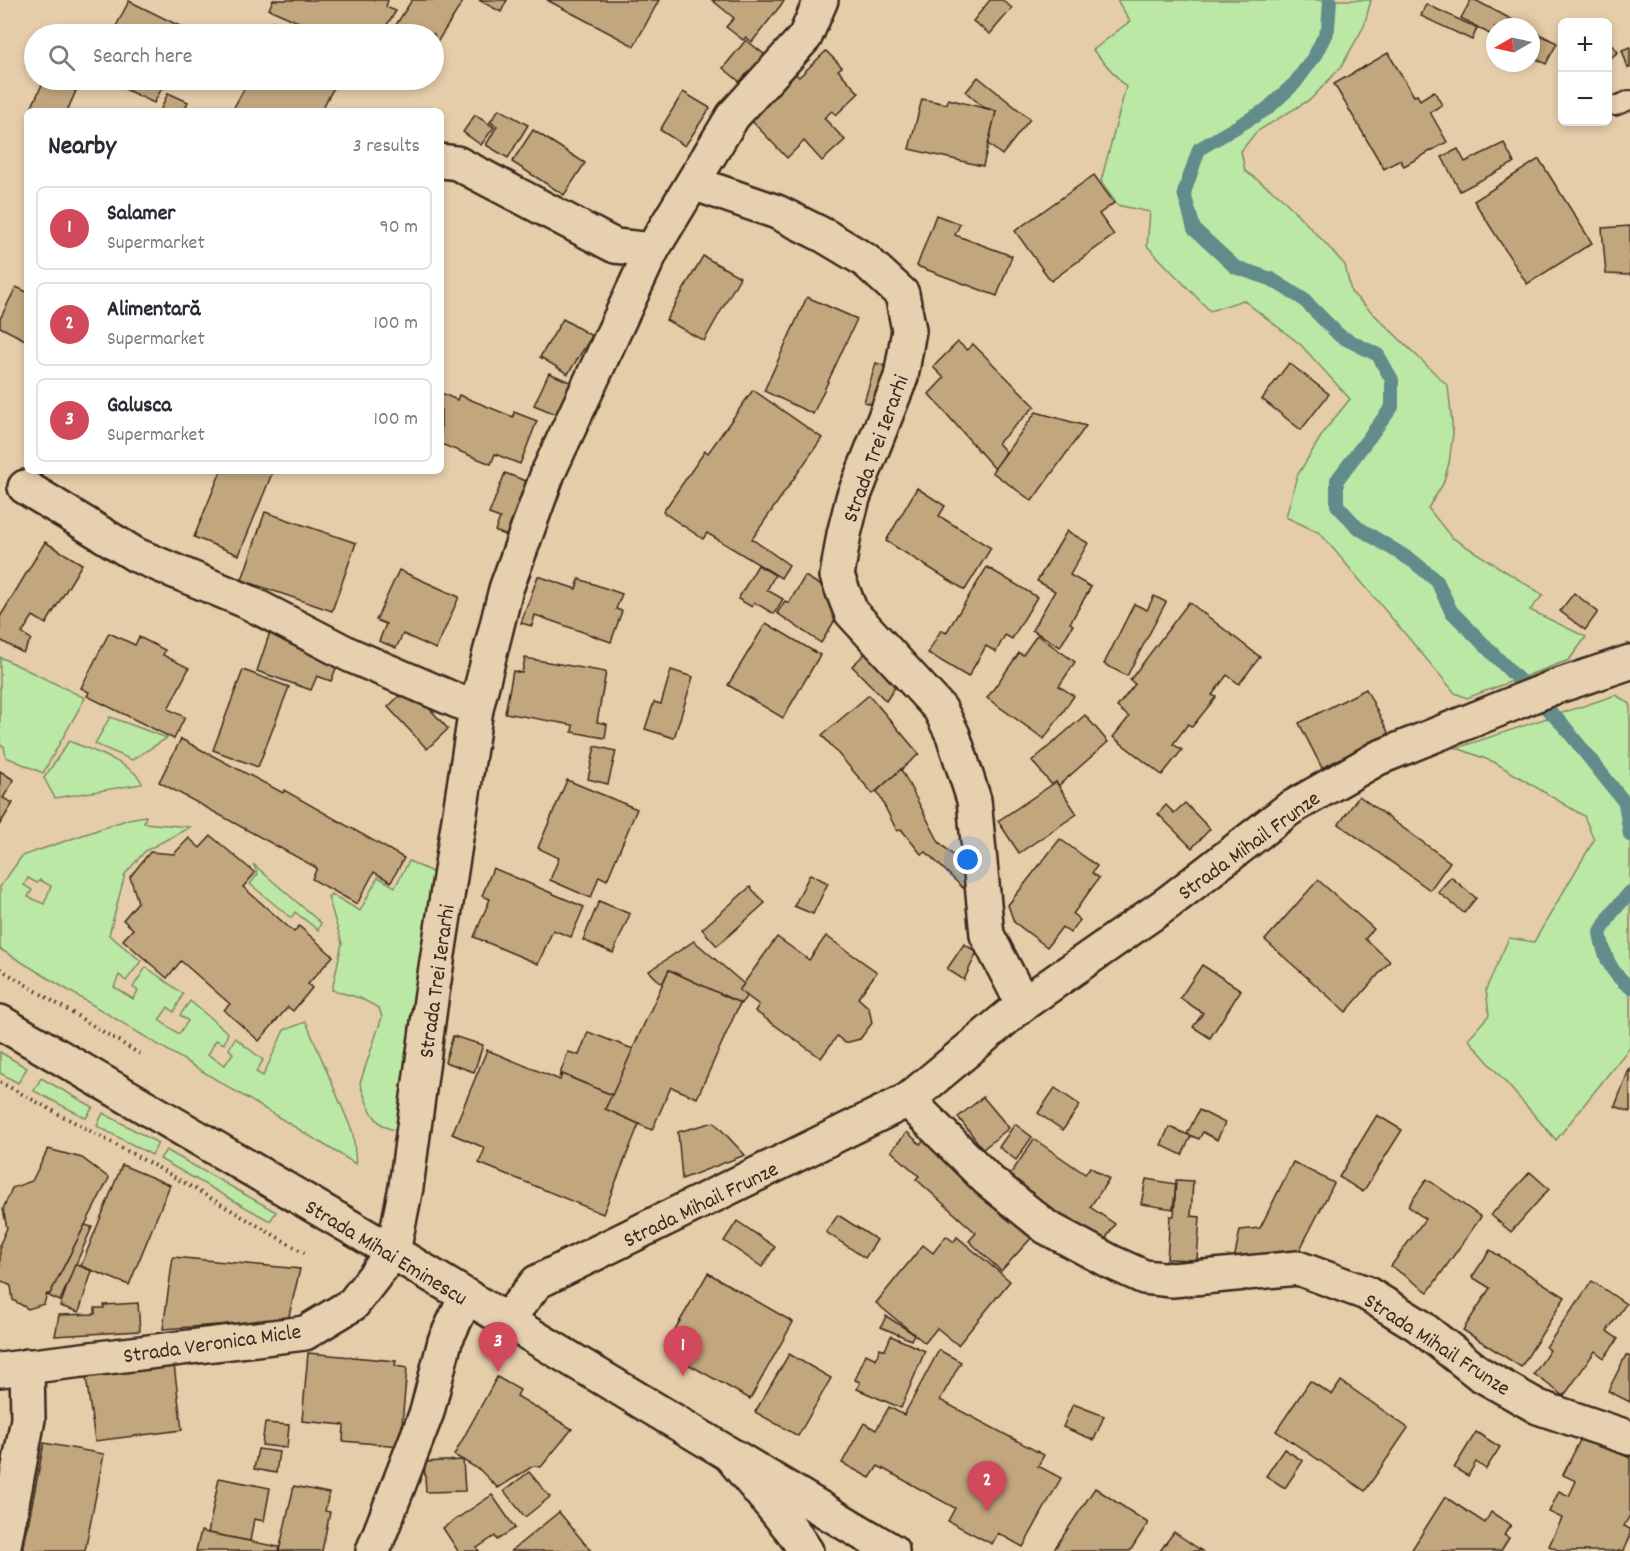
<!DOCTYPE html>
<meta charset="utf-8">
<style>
:root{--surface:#fff;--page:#f7f7f7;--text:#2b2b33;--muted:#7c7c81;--line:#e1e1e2;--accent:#d1495b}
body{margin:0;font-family:Dekko,sans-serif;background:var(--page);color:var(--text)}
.controls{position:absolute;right:18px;top:18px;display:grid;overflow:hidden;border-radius:9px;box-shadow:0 3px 9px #0003}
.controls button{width:54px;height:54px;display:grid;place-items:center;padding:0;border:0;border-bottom:2px solid var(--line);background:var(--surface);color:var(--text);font:30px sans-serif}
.compass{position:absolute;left:1486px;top:18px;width:54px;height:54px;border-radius:50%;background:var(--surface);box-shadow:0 3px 9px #0003;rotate:261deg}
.you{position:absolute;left:968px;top:860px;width:21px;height:21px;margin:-15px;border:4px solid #fff;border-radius:50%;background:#1a73e8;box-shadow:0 0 0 9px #1a73e833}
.badge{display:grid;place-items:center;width:39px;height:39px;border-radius:50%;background:var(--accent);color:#fff;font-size:20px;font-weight:700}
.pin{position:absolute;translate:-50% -50px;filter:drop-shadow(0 2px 3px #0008)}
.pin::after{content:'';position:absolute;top:32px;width:21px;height:18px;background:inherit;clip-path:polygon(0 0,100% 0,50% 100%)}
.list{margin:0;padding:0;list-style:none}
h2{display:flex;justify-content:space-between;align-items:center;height:78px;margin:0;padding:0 24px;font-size:26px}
h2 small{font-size:20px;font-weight:400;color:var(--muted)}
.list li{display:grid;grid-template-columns:39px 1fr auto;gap:18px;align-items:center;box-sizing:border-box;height:84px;margin:0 12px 12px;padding:0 12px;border:2px solid var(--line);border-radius:9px}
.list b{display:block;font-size:22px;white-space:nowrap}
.list p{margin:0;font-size:20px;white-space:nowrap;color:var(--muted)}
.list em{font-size:20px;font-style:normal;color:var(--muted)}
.icon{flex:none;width:33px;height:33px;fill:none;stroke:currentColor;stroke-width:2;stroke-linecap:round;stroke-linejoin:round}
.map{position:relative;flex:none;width:1630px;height:1551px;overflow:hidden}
.search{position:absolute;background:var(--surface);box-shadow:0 3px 9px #0003;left:24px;top:24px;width:420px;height:66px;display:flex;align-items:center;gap:15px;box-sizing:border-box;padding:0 21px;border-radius:33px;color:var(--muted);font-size:22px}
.panel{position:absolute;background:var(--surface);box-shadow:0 3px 9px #0003;left:24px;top:108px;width:420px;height:366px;border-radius:9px}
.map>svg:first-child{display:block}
.green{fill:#bce8a6;stroke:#7c8962;stroke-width:1.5;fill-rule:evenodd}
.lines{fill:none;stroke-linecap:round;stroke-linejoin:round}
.stream{stroke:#628c8c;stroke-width:14}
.building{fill:#c2a77e;stroke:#3b2a1e;stroke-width:1.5}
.lane-casing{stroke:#3b2a1e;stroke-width:22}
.street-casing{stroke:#3b2a1e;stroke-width:38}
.secondary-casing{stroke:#3b2a1e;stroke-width:38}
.path{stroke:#3b2a1e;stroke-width:4;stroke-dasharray:1.5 4.5;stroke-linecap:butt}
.lane{stroke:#e7d0b0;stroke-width:18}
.street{stroke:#e7d0b0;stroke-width:33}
.secondary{stroke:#e7d0b0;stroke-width:33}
.labels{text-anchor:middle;stroke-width:5;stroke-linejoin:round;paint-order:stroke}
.street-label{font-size:22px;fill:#3b2a1e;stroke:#e7d0b0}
</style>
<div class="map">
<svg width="1630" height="1551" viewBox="0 0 1630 1551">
<rect width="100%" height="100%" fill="#e5cdaa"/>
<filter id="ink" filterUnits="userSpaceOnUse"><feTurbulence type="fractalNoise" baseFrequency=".0167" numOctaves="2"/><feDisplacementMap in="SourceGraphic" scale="12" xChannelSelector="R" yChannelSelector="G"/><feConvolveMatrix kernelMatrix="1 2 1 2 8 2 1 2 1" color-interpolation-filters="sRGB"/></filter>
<g filter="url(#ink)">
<!-- green -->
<g class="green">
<polygon points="1117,0 1371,0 1364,26 1341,67 1311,99 1256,132 1241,151 1245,171 1280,196 1324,242 1345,265 1351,292 1448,386 1453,433 1449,463 1443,484 1428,508 1451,537 1543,595 1530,610 1586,637 1569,660 1467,698 1455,693 1320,533 1286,517 1297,476 1325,430 1350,399 1300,344 1243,300 1210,311 1147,246 1150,212 1117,205 1101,181 1126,87 1093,50 1130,21"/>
<polygon points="0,657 85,698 43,773 6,757 4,746 0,745"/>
<polygon points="1616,695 1630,704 1630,1047 1556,1140 1468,1039 1489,1015 1486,989 1509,938 1534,942 1594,840 1584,816 1494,762 1457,748"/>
<polygon points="110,717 167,738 132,760 95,744"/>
<path d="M69 741C88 749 137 765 142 784L55 798 44 778Z"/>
<path d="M146 816 144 823 190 827 145 851 125 874 109 935 141 961 126 981 119 975 114 987 133 999 138 991 133 987 146 967 183 994 174 1012 168 1007 159 1020 179 1034 188 1021 180 1015 190 1001 228 1033 224 1044 216 1040 208 1055 225 1065 233 1053 229 1049 235 1038 263 1060 256 1072 263 1076 284 1030 306 1022 353 1133 356 1164 0 949V887L22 856 129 819ZM28 878 37 883 40 880 51 886 44 904 28 897 32 890 24 885Z"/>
<path d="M409 861 438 875 398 1130C375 1130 366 1103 360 1083L382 1017 379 1008 360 998 332 990 342 943 328 897 331 894 360 911 378 877 395 887Z"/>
<polygon points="253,864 321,923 318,930 295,912 291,918 250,884 258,874"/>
<polygon points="0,1052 27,1068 18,1083 0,1073"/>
<polygon points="41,1078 93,1107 86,1118 34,1091"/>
<polygon points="103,1113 158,1143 152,1155 97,1126"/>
<polygon points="166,1150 276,1212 270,1221 160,1159"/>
</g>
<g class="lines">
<!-- stream -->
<g class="stream">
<polyline points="1330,0 1328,29 1314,57 1295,83 1267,109 1199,149 1184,193 1194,229 1235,267 1271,279 1303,299 1340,336 1378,355 1392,380 1392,407 1337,480 1337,505 1357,527 1414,562 1437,581 1451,611 1564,726 1625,803 1630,835"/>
<path d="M1630 892 1611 914 1600 933C1604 955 1610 973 1630 987"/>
</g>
</g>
<!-- building -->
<g class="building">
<polygon points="273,0 388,0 386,7 396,11 381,34 325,34 269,9"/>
<polygon points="412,0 464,0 434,47 434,34 390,34"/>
<polygon points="479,0 507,0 501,12"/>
<polygon points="547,0 659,0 634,46"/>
<polygon points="712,0 783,0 784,1 752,42 746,37 743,40 726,27 734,18"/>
<polygon points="990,0 1002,0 1012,8 990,34 973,21"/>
<polygon points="1471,0 1475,0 1526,27 1495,27 1495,37 1461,18"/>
<polygon points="129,1 190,31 188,34 112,34"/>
<polygon points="1426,4 1477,28 1472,40 1421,16"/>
<polygon points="272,21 295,34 265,34"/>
<polygon points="1531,30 1557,43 1546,64 1531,56"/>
<polygon points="1608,39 1618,52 1608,60"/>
<polygon points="746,40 769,58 746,87 723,68"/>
<polygon points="1630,47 1630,68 1628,68 1622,50"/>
<polygon points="826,51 842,67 838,70 859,93 836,115 832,111 824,118 845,140 822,161 804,141 787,158 750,119 791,70 799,77"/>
<polygon points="1388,53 1414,96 1417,95 1420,100 1434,91 1442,105 1430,112 1447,142 1404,166 1400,160 1384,169 1334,84"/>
<polygon points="978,77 1030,119 1002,155 988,144 996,111 983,107 966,92"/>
<polygon points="44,80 76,91 67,111 30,111"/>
<polygon points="106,80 166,80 154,103"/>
<polygon points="249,80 338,80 321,111 232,111"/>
<polygon points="683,92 710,108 685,146 660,130"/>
<polygon points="168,93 188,102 184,111 160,111"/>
<polygon points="922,99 947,104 948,99 996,111 983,166 909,149"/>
<polygon points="499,109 528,125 508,158 486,145 497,126 490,122"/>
<polygon points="475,115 494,127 481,145 463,132"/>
<polygon points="533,130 585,163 564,195 512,162"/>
<polygon points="1504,143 1514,163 1460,191 1442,157 1458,149 1465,162"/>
<polygon points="1539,159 1592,243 1527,284 1474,201"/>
<polygon points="1094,175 1114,203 1099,214 1114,235 1051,281 1015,231"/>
<polygon points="936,215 960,224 955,235 1012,256 997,296 917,266"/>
<polygon points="1630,226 1630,275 1606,274 1602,228"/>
<polygon points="703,256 740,277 704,341 666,320"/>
<polygon points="16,287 27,292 27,341 0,327 0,319"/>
<polygon points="807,297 857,319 813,414 764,391"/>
<polygon points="563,319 592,336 568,374 540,357"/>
<polygon points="958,342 967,350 973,344 1035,406 998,443 1006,452 995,469 929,394 944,378 933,367"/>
<polygon points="876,363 891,368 879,406 864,402"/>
<polygon points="1289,363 1329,394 1301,430 1262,399"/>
<polygon points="549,373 572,383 558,415 534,405"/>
<polygon points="753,390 822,438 752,539 789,565 781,578 707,533 703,539 663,512 705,451 708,453"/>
<polygon points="441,393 457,400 459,395 513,417 514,412 537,421 520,464 495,454 491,464 441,444"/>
<polygon points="1036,412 1086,426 1032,501 992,472"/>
<polygon points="221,471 273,471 239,555 194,537"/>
<polygon points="505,473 531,483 510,537 495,531 500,518 489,514"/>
<polygon points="917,488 945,506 939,516 991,548 965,590 886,541"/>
<polygon points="265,512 356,543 332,611 242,580"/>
<polygon points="1067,531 1088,543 1070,575 1091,587 1070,623 1073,625 1060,647 1032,630 1055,591 1037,581"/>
<polygon points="45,542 82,564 46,624 33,616 22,633 31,639 23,653 0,640 0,617"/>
<polygon points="758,565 775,575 767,590 783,599 774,614 754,602 752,607 738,599"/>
<polygon points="987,567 1037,597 1012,639 1005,635 996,652 986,646 968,677 928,653 941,630 946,633"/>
<polygon points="399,570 459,597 436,649 403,634 396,648 379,641 386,624 376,620"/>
<polygon points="538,576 576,589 579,579 622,594 616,609 622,611 611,642 535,615 532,626 521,623"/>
<polygon points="805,576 832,592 843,607 821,643 777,613 785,601 789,603"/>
<polygon points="1574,593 1598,612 1585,630 1560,611"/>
<polygon points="1154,596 1166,602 1127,676 1104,664 1134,604 1147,610"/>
<polygon points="1189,602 1260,657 1239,684 1227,675 1212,695 1216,697 1192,727 1188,724 1173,744 1182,750 1162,775 1113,737 1129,717 1117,707 1135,684 1130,680"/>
<polygon points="766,623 820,655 783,718 728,685"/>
<polygon points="270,632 340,658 331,681 317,676 311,690 257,671"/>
<polygon points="109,633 135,645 139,637 165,650 163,655 189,668 168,709 185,717 174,739 87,696 89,692 81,688"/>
<polygon points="1037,635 1075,662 1059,686 1074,696 1044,739 987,698 1019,653 1023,655"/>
<polygon points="875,644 903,675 886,701 852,666"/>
<polygon points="525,658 606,672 597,722 607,724 605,738 572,732 573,725 505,713 513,671 522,673"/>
<polygon points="243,670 289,687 258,767 213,750"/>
<polygon points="671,670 693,677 674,738 645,729 654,702 661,704"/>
<polygon points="1366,689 1389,734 1322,768 1299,723"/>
<polygon points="403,692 414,703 420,698 448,729 427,749 388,707"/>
<polygon points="869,695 919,754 873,794 822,735"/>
<polygon points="1085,715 1108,742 1058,786 1056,782 1052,785 1032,761"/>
<polygon points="181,739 283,793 284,790 404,858 391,882 374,872 357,904 312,879 317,868 159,782"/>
<polygon points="595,746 616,751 608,784 588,779"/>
<polygon points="901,769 939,842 957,859 953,863 971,878 963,888 926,852 921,854 901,829 897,831 877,791"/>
<polygon points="0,771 14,780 3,798 13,803 0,824"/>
<polygon points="567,780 637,809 607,880 599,876 591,898 550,880 559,858 538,848"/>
<polygon points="1056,782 1077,814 1019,853 998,821"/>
<polygon points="1359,796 1450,862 1430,890 1339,824"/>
<polygon points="1185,803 1210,829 1192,848 1158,814 1166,805 1174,813"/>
<polygon points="211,836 255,873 243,887 294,932 299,926 333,956 308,984 312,988 293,1011 288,1007 259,1041 224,1010 230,1004 181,961 167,978 123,940 133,929 123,920 138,902 130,877 150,852 174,854 189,838 200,848"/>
<polygon points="1060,839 1097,866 1092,873 1099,878 1073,914 1080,920 1070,933 1062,927 1047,947 1014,922 1008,905"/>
<polygon points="493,868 584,907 571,937 553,930 538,964 474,937 490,899 482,896"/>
<polygon points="810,874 828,883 813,914 794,906"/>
<polygon points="1451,877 1476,898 1464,913 1438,892"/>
<polygon points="1318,880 1374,929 1365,939 1390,961 1346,1012 1265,940"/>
<polygon points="750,887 765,903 717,946 702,929"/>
<polygon points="599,901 630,914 613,953 583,940"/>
<polygon points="826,936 877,972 858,998 869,1008 872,1023 860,1039 845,1043 837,1036 821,1058 755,1011 759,1005 739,990 777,937 809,960"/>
<polygon points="694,941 744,984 739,990 747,996 738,1007 740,1003 669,970 662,984 649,971"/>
<polygon points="964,944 977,952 964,980 947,969"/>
<polygon points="1202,965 1241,990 1210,1038 1193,1027 1203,1013 1180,998"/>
<polygon points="669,970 740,1003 697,1098 671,1087 652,1130 605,1109"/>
<polygon points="588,1032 633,1049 612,1095 562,1074 559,1077 568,1052 579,1055"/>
<polygon points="453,1036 483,1045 474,1072 445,1062"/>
<polygon points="487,1050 560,1080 562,1074 612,1095 605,1109 639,1124 603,1214 479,1163 485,1148 452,1134"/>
<polygon points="1630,1067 1630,1112 1615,1106"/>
<polygon points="1055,1088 1080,1105 1063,1130 1038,1113"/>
<polygon points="983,1097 1009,1128 983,1149 958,1117"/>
<polygon points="1199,1110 1225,1123 1217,1140 1203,1132 1199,1139 1187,1134"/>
<polygon points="1377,1115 1402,1130 1363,1192 1339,1177"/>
<polygon points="714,1122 745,1155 682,1179 678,1132"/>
<polygon points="1015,1124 1032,1137 1016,1160 999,1147"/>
<polygon points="1169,1127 1191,1136 1182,1155 1161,1145"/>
<polygon points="907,1132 920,1144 926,1138 1034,1235 1001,1271 969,1241 976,1233 916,1179 919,1176 891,1151"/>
<polygon points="1034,1139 1085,1174 1090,1167 1109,1179 1090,1207 1115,1224 1103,1243 1071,1227 1008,1178"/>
<polygon points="48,1149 82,1158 109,1178 50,1294 47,1294 44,1304 28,1309 13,1300 11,1286 0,1280 0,1244 7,1228 3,1209 12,1188 32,1181"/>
<polygon points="1293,1162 1334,1183 1297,1255 1234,1260 1240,1230 1260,1228"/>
<polygon points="122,1165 170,1185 129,1285 81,1266"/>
<polygon points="1530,1172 1549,1189 1511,1232 1491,1215"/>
<polygon points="1146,1179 1176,1184 1173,1209 1141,1204"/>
<polygon points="1427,1179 1481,1217 1428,1292 1391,1266 1425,1219 1408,1206"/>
<polygon points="1176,1180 1193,1181 1191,1216 1200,1217 1197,1260 1167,1259 1170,1216 1174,1216"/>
<polygon points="838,1215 877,1240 865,1258 826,1232"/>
<polygon points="737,1221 775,1247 762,1267 724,1241"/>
<polygon points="85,1225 92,1227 60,1301 47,1295 50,1294"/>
<polygon points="946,1236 954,1242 957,1237 1010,1281 958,1345 937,1328 925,1343 876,1303 923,1245 933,1253"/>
<polygon points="1490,1250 1565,1297 1521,1367 1463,1330 1490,1288 1472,1277"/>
<polygon points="173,1257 300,1269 288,1320 163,1329"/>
<polygon points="75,1264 92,1271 79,1312 60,1306"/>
<polygon points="708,1273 793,1322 750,1399 679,1359 690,1340 674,1331"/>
<polygon points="1592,1281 1626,1304 1607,1331 1618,1339 1604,1358 1595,1351 1564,1396 1534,1374 1550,1350 1546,1347"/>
<polygon points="138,1303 140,1331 55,1336 59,1315 95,1314 95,1308 104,1308 104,1305"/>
<polygon points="886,1316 914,1334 911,1340 881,1327"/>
<polygon points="891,1336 925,1351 901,1408 857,1389 860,1382 855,1380 866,1354 876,1359 880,1348 885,1350"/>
<polygon points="939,1350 961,1362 940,1400 1044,1455 1038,1466 1061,1478 1023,1547 998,1533 992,1544 948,1521 955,1508 878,1466 870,1478 842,1463 864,1423 876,1430 889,1407 904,1415"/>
<polygon points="308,1353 396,1361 395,1366 407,1368 400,1446 343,1441 344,1425 302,1421"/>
<polygon points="789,1354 831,1378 798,1436 755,1412"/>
<polygon points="1626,1355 1630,1357 1630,1402 1608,1391"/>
<polygon points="174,1365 182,1430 95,1441 86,1377"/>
<polygon points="497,1377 520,1390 517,1396 572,1429 541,1467 533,1466 498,1488 480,1470 454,1455"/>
<polygon points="1310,1381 1332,1395 1341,1381 1408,1428 1365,1491 1276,1431"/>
<polygon points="1073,1404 1104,1416 1094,1440 1063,1427"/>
<polygon points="265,1423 289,1425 287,1448 262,1445"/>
<polygon points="1476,1432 1500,1447 1486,1469 1476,1462 1468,1476 1454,1468"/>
<polygon points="1582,1436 1630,1458 1630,1515 1624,1526 1630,1529 1630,1537 1624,1551 1560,1551 1549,1546 1562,1518 1549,1512 1559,1491 1569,1496 1576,1481 1563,1475"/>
<polygon points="44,1443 104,1454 85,1551 23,1551"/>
<polygon points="258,1449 279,1452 276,1473 254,1469"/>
<polygon points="1284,1449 1303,1461 1285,1488 1266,1476"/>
<polygon points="463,1460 465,1491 426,1492 424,1462"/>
<polygon points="529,1472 550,1497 525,1517 504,1491"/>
<polygon points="219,1478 270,1488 264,1521 254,1519 250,1541 208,1533"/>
<polygon points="294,1486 329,1493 325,1511 330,1512 322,1551 279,1551"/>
<polygon points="1095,1488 1148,1523 1130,1551 1053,1551"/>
<polygon points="492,1495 515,1528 497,1540 495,1536 477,1548 479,1551 458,1551 443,1528"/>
<polygon points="1445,1497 1485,1523 1491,1512 1511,1525 1504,1535 1509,1538 1501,1551 1411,1551"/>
<polygon points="559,1512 591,1551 511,1551"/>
<polygon points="201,1531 208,1533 279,1547 278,1551 196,1551"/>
<polygon points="1174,1532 1202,1551 1160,1551"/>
</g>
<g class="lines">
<defs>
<polyline id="lane" points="1615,106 1630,100"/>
<g id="street">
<polyline points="441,161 457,163 615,246 652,250"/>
<polyline points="693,183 777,212 825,236 865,260 902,294 909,330 901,377 853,498 844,534 837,576 851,612 940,709 953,735 974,800 987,935 1023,1004"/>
<polyline points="25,487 136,555 246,601 350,655 476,709"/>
<polyline points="908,1100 988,1180 1046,1227 1111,1262 1144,1277 1172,1280 1298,1268 1366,1293 1418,1325 1480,1374 1538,1407 1630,1438"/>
<polyline points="505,1322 537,1282 908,1100 1023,1004 1169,902 1289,809 1378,758 1552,688 1630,662"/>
<polyline points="0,1370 305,1333 353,1304 393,1252 406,1187 431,1000 476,709 506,589 548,473 652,250 733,116 805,37 821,0"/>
<polyline points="733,1456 892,1551"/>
<polyline points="3,1551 28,1419 27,1366"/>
<polyline points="373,1551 427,1412 445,1341 466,1297"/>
</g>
<polyline id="secondary" points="0,1022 393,1252 729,1454 791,1529 806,1551"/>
</defs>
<!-- lane casing -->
<use href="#lane" class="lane-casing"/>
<!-- street casing -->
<use href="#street" class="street-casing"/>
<!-- secondary casing -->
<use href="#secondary" class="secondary-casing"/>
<!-- path -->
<g class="path">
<polyline points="0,969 143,1056"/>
<polyline points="0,1082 164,1171 308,1255"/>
</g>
<!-- lane -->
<use href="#lane" class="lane"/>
<!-- street -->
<use href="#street" class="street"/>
<!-- secondary -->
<use href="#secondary" class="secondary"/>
</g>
</g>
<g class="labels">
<!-- street labels -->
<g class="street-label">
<text transform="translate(874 448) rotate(-70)" y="8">Strada Trei Ierarhi</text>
<text transform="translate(1248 844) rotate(-36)" y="8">Strada Mihail Frunze</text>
<text transform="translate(435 981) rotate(-82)" y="8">Strada Trei Ierarhi</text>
<text transform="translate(700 1203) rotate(-26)" y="8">Strada Mihail Frunze</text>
<text transform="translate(387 1251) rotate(31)" y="8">Strada Mihai Eminescu</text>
<text transform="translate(212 1342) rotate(-8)" y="8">Strada Veronica Micle</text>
<text transform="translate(1438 1343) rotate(33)" y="8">Strada Mihail Frunze</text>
</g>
</g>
</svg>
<div class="controls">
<button>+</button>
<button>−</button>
</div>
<svg class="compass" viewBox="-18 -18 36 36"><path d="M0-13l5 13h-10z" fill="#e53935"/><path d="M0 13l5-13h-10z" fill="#7c7c81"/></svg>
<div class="you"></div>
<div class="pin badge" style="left:683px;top:1376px">1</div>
<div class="pin badge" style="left:987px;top:1511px">2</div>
<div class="pin badge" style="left:498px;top:1372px">3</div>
<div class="search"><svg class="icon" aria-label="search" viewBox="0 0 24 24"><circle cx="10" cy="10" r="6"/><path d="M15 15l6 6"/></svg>Search here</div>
<section class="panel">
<h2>Nearby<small>3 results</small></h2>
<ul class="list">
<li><span class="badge">1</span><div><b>Salamer</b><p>Supermarket</p></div><em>90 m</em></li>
<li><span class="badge">2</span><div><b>Alimentară</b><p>Supermarket</p></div><em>100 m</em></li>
<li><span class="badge">3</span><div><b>Galusca</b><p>Supermarket</p></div><em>100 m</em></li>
</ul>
</section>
</div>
